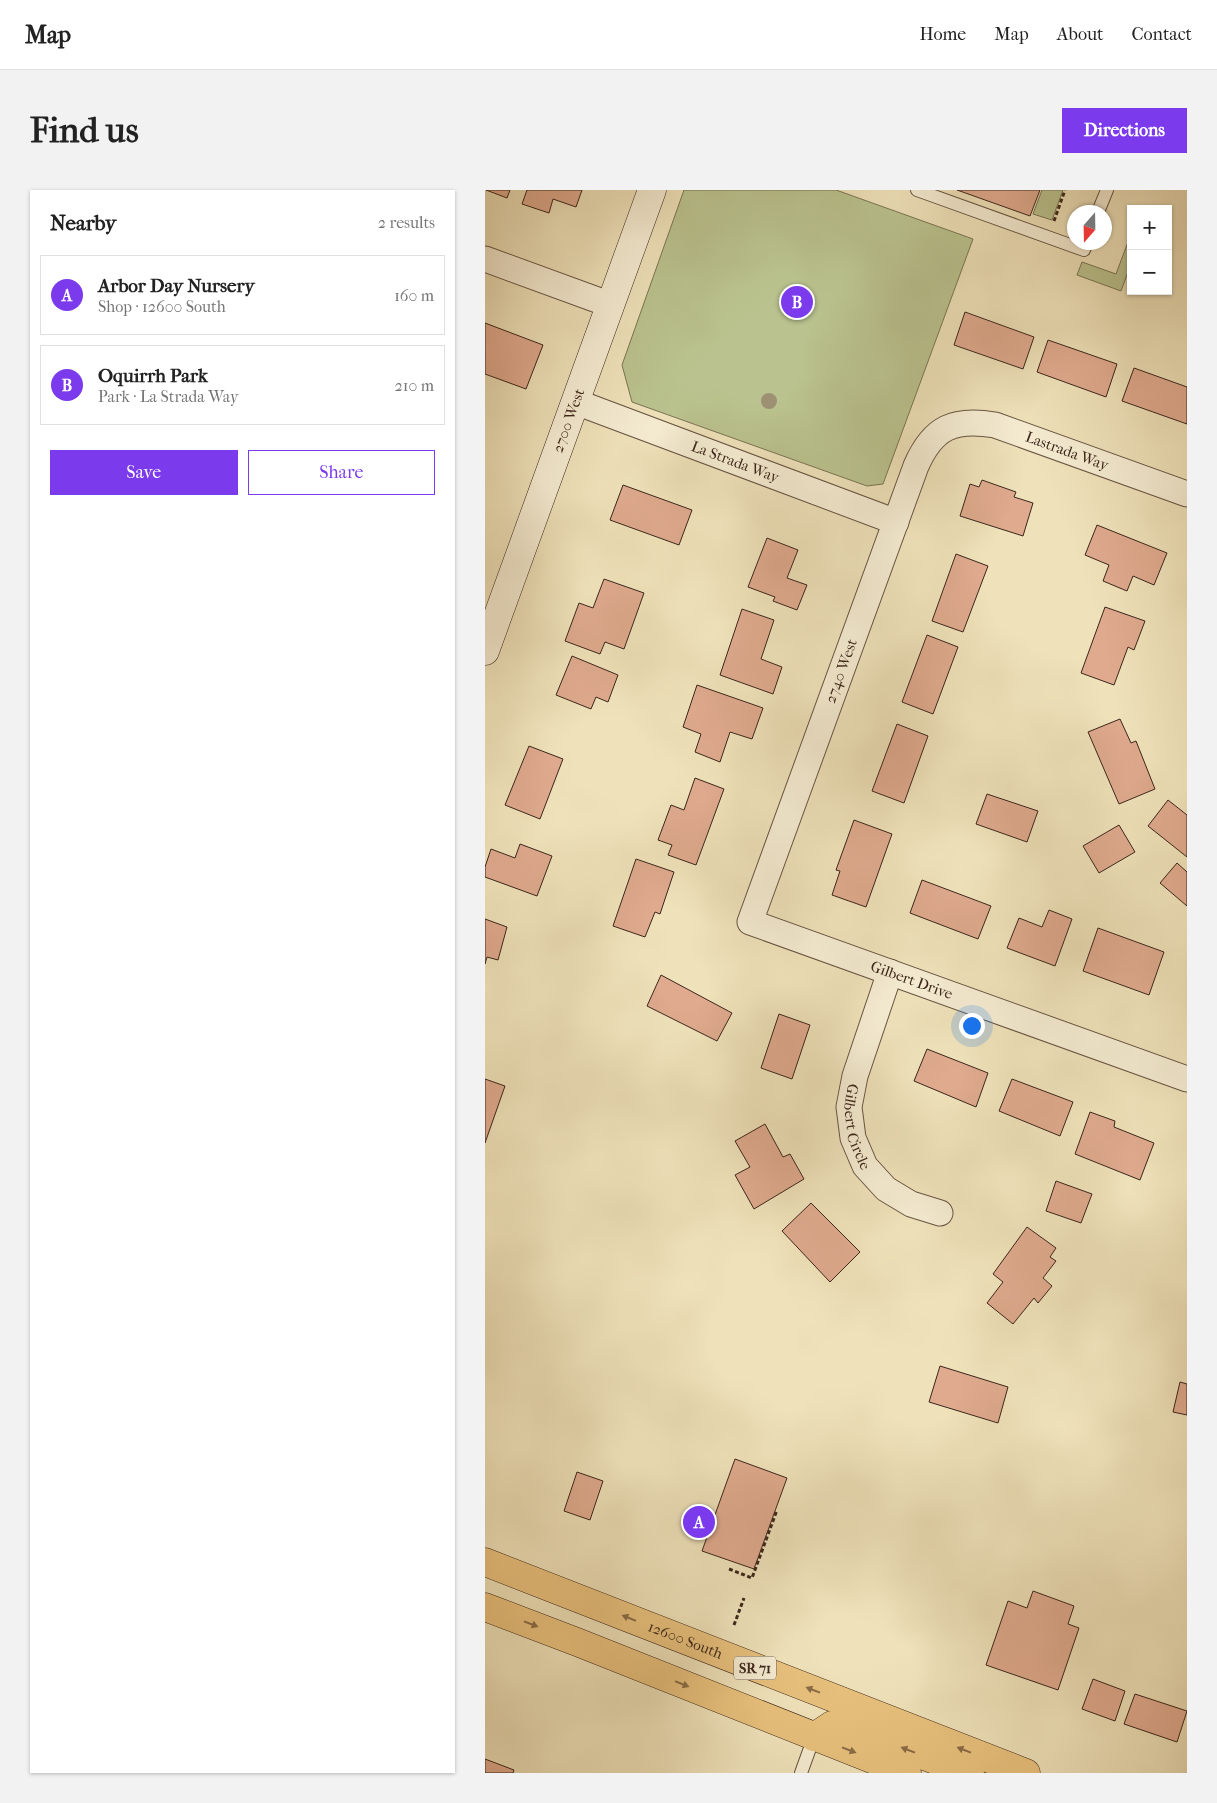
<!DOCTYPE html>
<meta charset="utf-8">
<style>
:root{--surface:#fff;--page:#f2f2f2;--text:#222;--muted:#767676;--line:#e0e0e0;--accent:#7c3aed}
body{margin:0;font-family:"IM FELL French Canon",serif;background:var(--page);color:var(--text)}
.controls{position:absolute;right:15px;top:15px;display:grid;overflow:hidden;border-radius:0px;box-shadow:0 1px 4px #0004}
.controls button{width:45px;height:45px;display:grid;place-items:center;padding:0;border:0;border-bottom:1px solid var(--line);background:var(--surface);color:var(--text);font:25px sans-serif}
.compass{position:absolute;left:582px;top:15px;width:45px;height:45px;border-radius:50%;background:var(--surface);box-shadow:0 1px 4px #0004;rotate:200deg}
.you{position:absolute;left:486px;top:835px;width:18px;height:18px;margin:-12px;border:4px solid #fff;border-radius:50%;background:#1a73e8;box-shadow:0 0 0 8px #1a73e833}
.badge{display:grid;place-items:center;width:32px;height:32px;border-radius:50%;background:var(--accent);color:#fff;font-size:16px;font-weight:700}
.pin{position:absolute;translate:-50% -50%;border:2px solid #fff;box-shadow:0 1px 5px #0006}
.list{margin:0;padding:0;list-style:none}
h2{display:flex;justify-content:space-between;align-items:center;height:65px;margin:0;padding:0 20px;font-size:21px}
h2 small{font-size:16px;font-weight:400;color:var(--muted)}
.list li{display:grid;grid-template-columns:32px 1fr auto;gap:15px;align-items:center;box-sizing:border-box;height:80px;margin:0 10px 10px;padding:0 10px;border:1px solid var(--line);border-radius:0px}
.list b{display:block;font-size:19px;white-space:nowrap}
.list p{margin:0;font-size:16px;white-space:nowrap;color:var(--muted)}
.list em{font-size:16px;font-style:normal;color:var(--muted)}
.actions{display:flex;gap:10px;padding:15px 20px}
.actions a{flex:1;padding:11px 0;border:1px solid var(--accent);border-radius:0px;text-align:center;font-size:18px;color:var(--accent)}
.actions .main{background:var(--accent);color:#fff}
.map{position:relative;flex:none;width:702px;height:1583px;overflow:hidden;border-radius:0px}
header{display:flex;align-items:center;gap:30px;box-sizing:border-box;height:70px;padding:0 25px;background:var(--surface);border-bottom:1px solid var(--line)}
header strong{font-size:24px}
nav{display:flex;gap:28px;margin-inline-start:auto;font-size:18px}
.intro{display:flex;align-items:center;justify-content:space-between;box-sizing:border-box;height:120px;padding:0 30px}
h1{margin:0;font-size:35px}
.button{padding:12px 22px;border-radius:0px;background:var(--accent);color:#fff;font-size:18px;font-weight:700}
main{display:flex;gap:30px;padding:0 30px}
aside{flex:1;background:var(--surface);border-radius:0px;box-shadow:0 1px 4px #0004}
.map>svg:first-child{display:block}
.green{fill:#bac38f;stroke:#7a7454}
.building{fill:#dfaa8e;stroke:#3b261a}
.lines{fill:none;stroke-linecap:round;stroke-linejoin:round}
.lane-casing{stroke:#685542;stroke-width:14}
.street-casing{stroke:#685542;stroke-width:27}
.secondary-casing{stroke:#3b261a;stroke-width:29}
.primary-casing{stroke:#3b261a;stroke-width:29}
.path{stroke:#3b261a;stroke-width:3;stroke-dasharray:4 2.5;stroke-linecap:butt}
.lane{stroke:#f5ecd2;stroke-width:12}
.street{stroke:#f5ecd2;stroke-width:25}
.secondary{stroke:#f5ecd2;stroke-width:28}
.primary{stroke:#e8c17d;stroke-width:28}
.tree{fill:#9e9072}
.oneway{fill:#896c47}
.labels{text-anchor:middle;stroke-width:4;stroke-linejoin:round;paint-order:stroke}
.shield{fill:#f5ecd2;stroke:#736151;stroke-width:1}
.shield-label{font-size:14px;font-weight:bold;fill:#3b261a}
.street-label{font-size:15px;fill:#3b261a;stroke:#f5ecd2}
</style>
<header>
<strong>Map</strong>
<nav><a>Home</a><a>Map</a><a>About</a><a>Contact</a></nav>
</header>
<div class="intro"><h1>Find us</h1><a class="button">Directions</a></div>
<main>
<aside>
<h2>Nearby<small>2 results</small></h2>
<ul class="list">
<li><span class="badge">A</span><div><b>Arbor Day Nursery</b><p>Shop · 12600 South</p></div><em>160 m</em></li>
<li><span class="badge">B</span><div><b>Oquirrh Park</b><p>Park · La Strada Way</p></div><em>210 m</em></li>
</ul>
<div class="actions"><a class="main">Save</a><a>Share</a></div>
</aside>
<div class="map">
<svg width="702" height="1583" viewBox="0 0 702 1583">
<rect width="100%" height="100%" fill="#efe2ba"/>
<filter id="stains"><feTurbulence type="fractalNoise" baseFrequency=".004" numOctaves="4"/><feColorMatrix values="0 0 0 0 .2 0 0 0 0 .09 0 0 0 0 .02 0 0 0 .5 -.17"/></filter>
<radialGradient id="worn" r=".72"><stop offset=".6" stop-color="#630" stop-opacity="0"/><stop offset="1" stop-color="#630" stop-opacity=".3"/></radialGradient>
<!-- green -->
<g class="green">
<polygon points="199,0 351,0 488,49 398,294 382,296 147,212 137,175"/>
<polygon points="557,0 578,0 567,30 548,24"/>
<polygon points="646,44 646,74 636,101 592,85 597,72 631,84"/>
</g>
<!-- building -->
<g class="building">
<polygon points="1,0 25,0 22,8"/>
<polygon points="42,0 97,0 91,17 68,9 64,23 37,14"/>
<polygon points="472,0 555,0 545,26"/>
<polygon points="480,122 549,147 538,179 469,155"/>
<polygon points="0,133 58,155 41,199 0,184"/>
<polygon points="563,150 632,174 621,207 552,182"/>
<polygon points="649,178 702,197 702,234 637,211"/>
<polygon points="497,290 531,302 529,307 548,313 538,346 475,326 485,294 494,297"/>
<polygon points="138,295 207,320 194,355 125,330"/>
<polygon points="612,335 682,363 669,395 648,386 642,401 618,391 624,375 600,365"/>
<polygon points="282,348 313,360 302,388 322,395 312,420 288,411 290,407 263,397"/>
<polygon points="471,364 503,376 478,442 447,431"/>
<polygon points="119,389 159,403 139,459 120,452 115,464 80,451 94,413 108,418"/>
<polygon points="620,417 660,431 649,460 643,457 629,495 596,483"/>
<polygon points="257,419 289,430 276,469 297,477 288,504 235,485"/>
<polygon points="442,445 473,457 448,524 417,512"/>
<polygon points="87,466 133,485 123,512 111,507 106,519 71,505"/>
<polygon points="212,495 278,518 267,549 245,542 235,572 210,562 216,544 198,537"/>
<polygon points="635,529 646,553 651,551 670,599 634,614 603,542"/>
<polygon points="412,534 443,546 419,613 387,601"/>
<polygon points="44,556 78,569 55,629 20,615"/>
<polygon points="210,588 239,599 211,675 183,665 187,655 173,650 186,615 199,620"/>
<polygon points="502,604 553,621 542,652 491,634"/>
<polygon points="683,610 702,625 702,667 663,636"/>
<polygon points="369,630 407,644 381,717 347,705 355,681 351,680"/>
<polygon points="634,635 650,662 614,683 598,656"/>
<polygon points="35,654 67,666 52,706 0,687 0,677 6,659 30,668"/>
<polygon points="151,669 189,682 175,724 170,722 160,747 128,736"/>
<polygon points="692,673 702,682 702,716 675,693"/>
<polygon points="437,690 506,716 493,749 425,723"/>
<polygon points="564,720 587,729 570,776 522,758 534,728 557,737"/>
<polygon points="0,729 22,737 13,770 2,767 0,774"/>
<polygon points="613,738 679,762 664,805 598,781"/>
<polygon points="176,785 247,823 232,851 162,816"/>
<polygon points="294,824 325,835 307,889 276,878"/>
<polygon points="442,859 503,883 491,917 429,891"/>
<polygon points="0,889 20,896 0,953"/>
<polygon points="527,889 588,912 575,946 514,921"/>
<polygon points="605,922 630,931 629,937 669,953 655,990 590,964"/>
<polygon points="280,934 298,967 305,964 319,989 269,1019 250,985 265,977 250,951"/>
<polygon points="571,991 607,1004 596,1033 561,1021"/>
<polygon points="326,1013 375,1062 345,1092 297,1041"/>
<polygon points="542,1037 571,1058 565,1067 571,1071 558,1088 567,1096 553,1113 549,1108 528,1134 502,1113 518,1092 508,1084"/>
<polygon points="455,1176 523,1197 513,1233 444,1212"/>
<polygon points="695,1192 702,1194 702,1225 688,1222"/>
<polygon points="250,1269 302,1288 269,1379 217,1361"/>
<polygon points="92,1282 118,1291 105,1330 79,1321"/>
<polygon points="548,1401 589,1416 583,1434 594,1438 573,1500 501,1475 523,1411 542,1418"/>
<polygon points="608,1489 640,1501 630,1531 597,1519"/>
<polygon points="650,1504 702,1521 692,1552 639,1534"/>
<polygon points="0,1569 29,1580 28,1583 0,1583"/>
</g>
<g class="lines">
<defs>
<g id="lane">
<polyline points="432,0 599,60 602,52"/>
<polyline points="613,22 622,0"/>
<polyline points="316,1583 329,1547"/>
</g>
<g id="street">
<polyline points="0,69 126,115"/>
<path id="s1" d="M91 212 411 332"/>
<path id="s2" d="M702 304 510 235C469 228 448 237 431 276L265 732 702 889"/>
<path id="s3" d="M405 782 370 886 364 917 368 948 380 976 401 999 426 1014 455 1023"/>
</g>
<g id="secondary">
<path id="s4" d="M0 461 167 0"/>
</g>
<g id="primary">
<path id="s5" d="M0 1372 541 1583"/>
<polyline points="0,1417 92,1452 422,1583"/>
<polyline points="329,1547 347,1535 356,1535 485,1583"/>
</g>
</defs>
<!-- lane casing -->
<use href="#lane" class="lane-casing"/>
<!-- street casing -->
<use href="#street" class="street-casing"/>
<!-- secondary casing -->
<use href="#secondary" class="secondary-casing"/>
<!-- primary casing -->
<use href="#primary" class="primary-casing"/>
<!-- path -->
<g class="path">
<polyline points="569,31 580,0"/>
<polyline points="244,1379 267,1388 292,1320"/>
<polyline points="249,1435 259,1408"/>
</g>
<!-- lane -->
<use href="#lane" class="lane"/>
<!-- street -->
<use href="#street" class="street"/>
<!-- secondary -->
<use href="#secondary" class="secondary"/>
<!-- primary -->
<use href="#primary" class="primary"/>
</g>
<!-- trees -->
<circle class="tree" cx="284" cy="211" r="8"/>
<!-- one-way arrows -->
<defs><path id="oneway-solid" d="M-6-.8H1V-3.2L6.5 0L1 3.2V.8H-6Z" transform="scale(1.25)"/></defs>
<g class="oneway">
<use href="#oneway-solid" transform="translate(144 1428) rotate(-158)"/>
<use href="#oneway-solid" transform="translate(46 1434) rotate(21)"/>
<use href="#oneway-solid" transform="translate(197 1494) rotate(22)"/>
<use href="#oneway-solid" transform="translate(328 1500) rotate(-159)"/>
<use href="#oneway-solid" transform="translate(364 1560) rotate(21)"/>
<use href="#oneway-solid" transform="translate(423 1560) rotate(-159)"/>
<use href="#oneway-solid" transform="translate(479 1560) rotate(-159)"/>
</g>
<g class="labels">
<!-- shield labels -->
<rect class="shield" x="249" y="1466.5" width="42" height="23" rx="4"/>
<g class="shield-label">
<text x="270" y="1483">SR 71</text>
</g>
<!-- street labels -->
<g class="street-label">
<text dy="5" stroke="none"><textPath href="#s4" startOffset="245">2700 West</textPath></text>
<text transform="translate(582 261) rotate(20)" y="5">Lastrada Way</text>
<text dy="5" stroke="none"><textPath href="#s1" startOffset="170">La Strada Way</textPath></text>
<text transform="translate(356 481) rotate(-70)" y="5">2740 West</text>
<text dy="5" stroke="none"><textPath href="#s2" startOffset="960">Gilbert Drive</textPath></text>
<text dy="5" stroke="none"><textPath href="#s3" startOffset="162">Gilbert Circle</textPath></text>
<text dy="5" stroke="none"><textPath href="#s5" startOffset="215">12600 South</textPath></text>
</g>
</g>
<rect width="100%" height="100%" filter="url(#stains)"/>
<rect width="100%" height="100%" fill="url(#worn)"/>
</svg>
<div class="controls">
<button>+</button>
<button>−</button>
</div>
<svg class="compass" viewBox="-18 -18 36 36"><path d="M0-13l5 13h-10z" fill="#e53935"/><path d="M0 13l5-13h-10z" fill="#767676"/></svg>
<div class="you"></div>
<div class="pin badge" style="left:214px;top:1332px">A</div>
<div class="pin badge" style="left:312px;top:112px">B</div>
</div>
</main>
